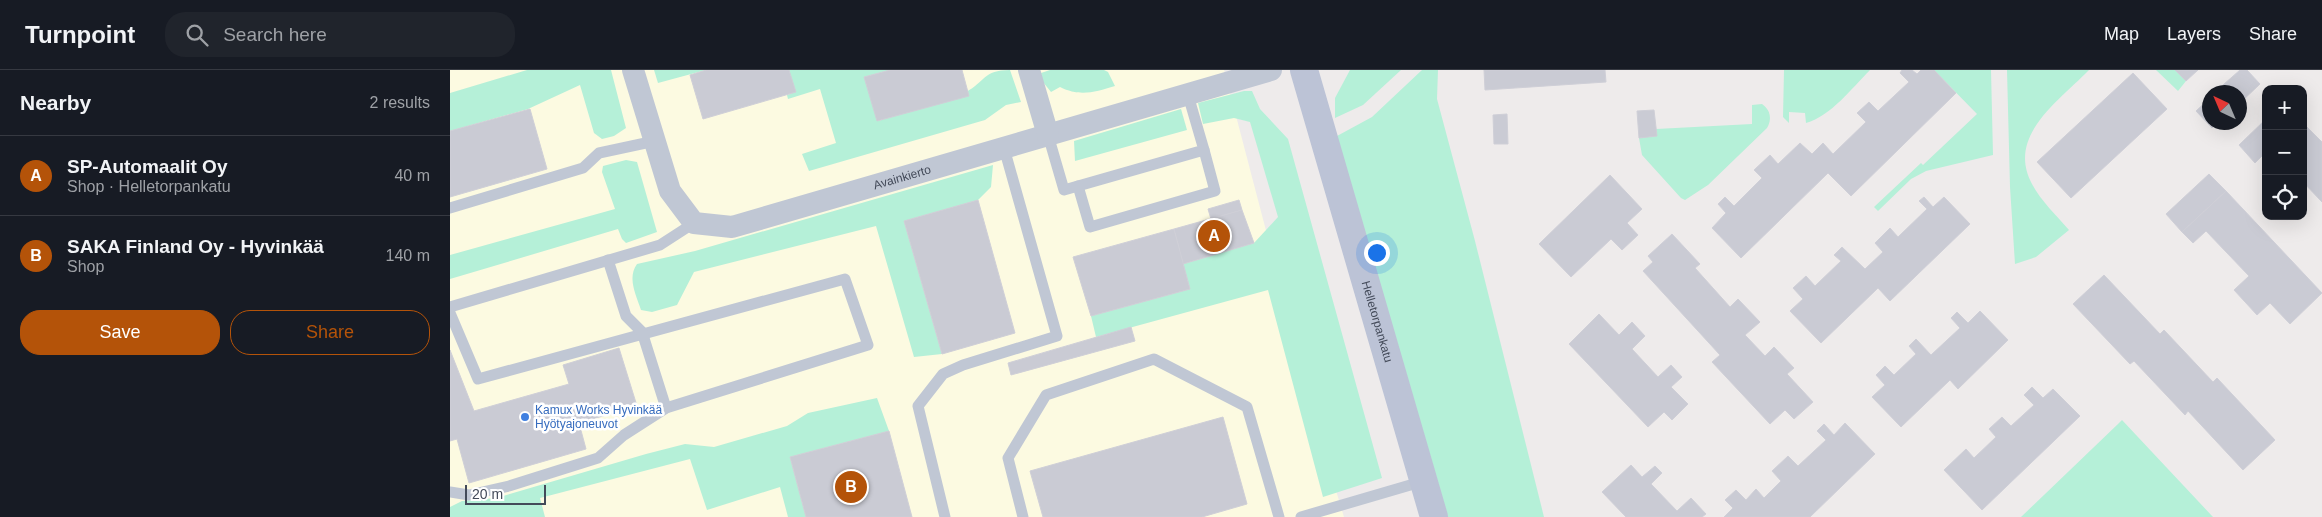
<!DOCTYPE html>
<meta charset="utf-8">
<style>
:root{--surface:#171b24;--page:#20242c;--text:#f1f3f6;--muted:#9ea1a6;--line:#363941;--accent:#b45309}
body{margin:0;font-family:Helvetica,sans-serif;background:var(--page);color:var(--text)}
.controls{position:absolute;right:15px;top:15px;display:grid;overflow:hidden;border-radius:10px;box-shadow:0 5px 20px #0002}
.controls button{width:45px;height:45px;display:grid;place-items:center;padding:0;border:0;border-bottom:1px solid var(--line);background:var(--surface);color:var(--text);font:25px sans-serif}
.compass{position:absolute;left:1752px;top:15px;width:45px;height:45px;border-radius:50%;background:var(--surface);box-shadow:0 5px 20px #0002;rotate:316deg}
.scale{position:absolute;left:15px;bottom:12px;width:81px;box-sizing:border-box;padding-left:5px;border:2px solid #434a59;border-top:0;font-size:14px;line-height:18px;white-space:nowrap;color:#434a59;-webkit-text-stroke:4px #fff;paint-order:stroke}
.you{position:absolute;left:926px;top:182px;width:18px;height:18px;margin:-12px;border:4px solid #fff;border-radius:50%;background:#1a73e8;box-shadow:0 0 0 8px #1a73e833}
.badge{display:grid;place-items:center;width:32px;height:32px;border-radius:50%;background:var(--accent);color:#fff;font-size:16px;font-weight:700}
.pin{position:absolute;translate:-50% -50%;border:2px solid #fff;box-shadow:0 1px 5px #0006}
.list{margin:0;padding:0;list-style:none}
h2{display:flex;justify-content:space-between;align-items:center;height:65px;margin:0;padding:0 20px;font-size:21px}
h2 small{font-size:16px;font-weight:400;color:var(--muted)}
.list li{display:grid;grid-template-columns:32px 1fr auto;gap:15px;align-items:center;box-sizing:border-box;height:80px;padding:0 20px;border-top:1px solid var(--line)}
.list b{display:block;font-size:19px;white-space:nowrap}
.list p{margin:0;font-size:16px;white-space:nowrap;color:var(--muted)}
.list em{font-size:16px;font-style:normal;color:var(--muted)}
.actions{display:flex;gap:10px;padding:15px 20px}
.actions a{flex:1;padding:11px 0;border:1px solid var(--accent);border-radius:20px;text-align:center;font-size:18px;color:var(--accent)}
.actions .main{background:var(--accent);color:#fff}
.icon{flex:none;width:28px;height:28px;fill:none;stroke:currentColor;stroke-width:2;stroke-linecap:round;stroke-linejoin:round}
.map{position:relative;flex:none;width:1872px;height:447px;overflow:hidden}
header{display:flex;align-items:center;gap:30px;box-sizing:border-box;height:70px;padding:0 25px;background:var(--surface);border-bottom:1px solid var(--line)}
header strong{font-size:24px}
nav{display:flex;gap:28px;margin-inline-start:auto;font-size:18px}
.search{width:350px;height:45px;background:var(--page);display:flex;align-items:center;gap:12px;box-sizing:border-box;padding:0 18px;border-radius:20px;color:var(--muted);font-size:19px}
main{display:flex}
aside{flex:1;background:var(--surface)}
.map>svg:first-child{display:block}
.commercial{fill:#fcfae1}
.green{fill:#b5f0d8}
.building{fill:#cacbd4;stroke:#cfcfd7}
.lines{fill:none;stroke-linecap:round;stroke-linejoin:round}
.lane{stroke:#c0c7d4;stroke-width:11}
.street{stroke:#c0c7d4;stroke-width:22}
.secondary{stroke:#bcc3d6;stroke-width:28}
.shop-dot{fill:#3f7fe0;stroke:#fff;stroke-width:2}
.labels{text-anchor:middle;stroke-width:5;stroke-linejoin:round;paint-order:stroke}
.street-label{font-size:12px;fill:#434a59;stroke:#fff}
.shop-label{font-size:12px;fill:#366cbe;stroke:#fff;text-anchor:start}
</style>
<header>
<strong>Turnpoint</strong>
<div class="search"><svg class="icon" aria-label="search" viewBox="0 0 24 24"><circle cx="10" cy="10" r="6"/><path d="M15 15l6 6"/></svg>Search here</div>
<nav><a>Map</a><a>Layers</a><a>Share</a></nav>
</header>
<main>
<aside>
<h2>Nearby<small>2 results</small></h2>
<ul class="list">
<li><span class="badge">A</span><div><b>SP-Automaalit Oy</b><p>Shop · Helletorpankatu</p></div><em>40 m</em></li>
<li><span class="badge">B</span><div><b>SAKA Finland Oy - Hyvinkää</b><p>Shop</p></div><em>140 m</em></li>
</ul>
<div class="actions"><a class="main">Save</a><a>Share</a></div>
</aside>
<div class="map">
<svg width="1872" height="447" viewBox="0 0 1872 447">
<rect width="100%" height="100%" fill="#eeebeb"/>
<!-- commercial -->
<polygon class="commercial" points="0,0 774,0 871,371 894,447 0,447"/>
<!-- green -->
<g class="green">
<polygon points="77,0 161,0 176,58 164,66 152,69 144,63 130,15 78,39 0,61 0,23"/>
<polygon points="204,0 256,0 208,13"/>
<path d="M339 0H440L414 7 428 51C456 42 489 35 516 22 535 12 533 0 560 0L571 32 556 35 535 50 359 101 352 84 386 73 370 19 338 29 337 25 345 22Z"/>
<path d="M600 0H654L658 2 665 16C645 22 630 27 610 17L601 22 593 12 591 3Z"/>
<polygon points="900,0 951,0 913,35 885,48 885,28"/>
<polygon points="972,0 988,0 987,29 1025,171 1094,447 998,447 887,66 922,47"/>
<path d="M1334 0H1420C1402 18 1381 46 1356 53L1355 43 1339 42V53L1333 47Z"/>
<polygon points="1484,0 1541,0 1543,85 1476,101 1461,109 1428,141 1424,137 1471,93 1473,95 1527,44"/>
<path d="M1557 0H1639C1609 31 1556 66 1582 114 1591 131 1607 146 1619 160L1586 187 1565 194 1560 117Z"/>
<polygon points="1706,0 1725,0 1736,11 1728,21"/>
<polygon points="794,21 802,21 810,39 838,69 932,408 873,427 818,220 646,267 641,246 740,219 733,194 804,173 828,147 800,52 784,48 753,54 748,33"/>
<path d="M1312 34C1321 40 1322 50 1317 58L1258 115 1235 130 1231 128 1192 85 1189 68 1206 66V59L1302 54V35Z"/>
<polygon points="731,39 737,60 625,91 624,71"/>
<polygon points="176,90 187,92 207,162 176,173 172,169 168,159 0,209 0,185 165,139 152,102 153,96"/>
<path d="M543 95 541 117 528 130 454 151 492 284 464 287 426 156 244 202 227 235 202 242 191 240C186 225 177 208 187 194L245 181Z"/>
<polygon points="427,328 439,361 340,387 356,447 338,447 330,417 257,440 240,389 90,428 95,447 0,447 0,437 12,431 46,428 196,384 235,374 264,377 337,356 358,343"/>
<polygon points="1672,350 1763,447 1571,447 1668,354"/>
</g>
<!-- building -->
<g class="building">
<polygon points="256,0 339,0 346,22 253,49 240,5"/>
<polygon points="440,0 512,0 519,26 427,51 414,7"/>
<polygon points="1034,0 1155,0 1156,12 1035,20"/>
<polygon points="1452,0 1462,0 1467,4 1471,0 1484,0 1506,23 1401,126 1378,103 1291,188 1262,158 1276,143 1268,134 1275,127 1284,136 1312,108 1304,100 1320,85 1328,94 1350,73 1362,84 1373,73 1383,84 1416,52 1407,43 1419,32 1428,41 1459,12 1450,3"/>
<polygon points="1725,0 1748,0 1736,11"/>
<polygon points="1790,0 1797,0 1810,14 1790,33 1790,22 1765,22"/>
<polygon points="1683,3 1717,39 1621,128 1587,92"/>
<polygon points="1760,28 1760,52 1768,52 1762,58 1746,41"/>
<polygon points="80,39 97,99 0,127 0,61"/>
<polygon points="1204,40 1207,66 1189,68 1187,41"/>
<polygon points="1057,44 1058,74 1044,74 1043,45"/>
<polygon points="1816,49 1816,82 1805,93 1789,75"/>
<polygon points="1853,53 1872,72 1872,132 1853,112"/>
<polygon points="1759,104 1776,121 1732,162 1716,144"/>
<polygon points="1160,105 1192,139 1177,153 1188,165 1172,180 1161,169 1121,207 1089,174"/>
<polygon points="1776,121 1872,223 1840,254 1820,233 1807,245 1784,220 1799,206 1756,161 1743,173 1732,162"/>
<polygon points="1474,127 1483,137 1494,127 1520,154 1440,231 1428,218 1371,273 1340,241 1353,229 1343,218 1356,206 1365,216 1391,191 1384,185 1392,177 1415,199 1433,182 1425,173 1440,158 1448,167 1477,139 1469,131"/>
<polygon points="528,130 565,263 492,284 454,151"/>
<polygon points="789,130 792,140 761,149 758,139"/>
<polygon points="792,140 804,173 733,194 724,159"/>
<polygon points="724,159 740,219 641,246 623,187"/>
<polygon points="1222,164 1250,194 1245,198 1280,237 1288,229 1310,252 1295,265 1315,286 1324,277 1344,298 1337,304 1363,332 1344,349 1335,340 1320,354 1262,292 1270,285 1193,201 1203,192 1198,186"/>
<polygon points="1654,205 1710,264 1714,260 1763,312 1767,308 1825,370 1793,400 1738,341 1735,345 1684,291 1680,294 1623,234"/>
<polygon points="1530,241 1558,270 1508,319 1500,310 1451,357 1422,327 1435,315 1426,305 1435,296 1444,305 1466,284 1459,276 1466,269 1481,285 1510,258 1501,248 1507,242 1518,253"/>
<polygon points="1149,244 1169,265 1182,252 1195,266 1182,279 1208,307 1221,295 1232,307 1221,317 1238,334 1222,350 1214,342 1198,357 1119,274"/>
<polygon points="681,257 685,271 561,305 558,293"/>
<polygon points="169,278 187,336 129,353 136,379 19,413 7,369 0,371 0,280 24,341 119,314 113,295"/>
<polygon points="1582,317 1593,328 1603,319 1630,346 1532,440 1494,400 1516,379 1524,388 1546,367 1539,359 1552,347 1561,356 1584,335 1574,325"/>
<polygon points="773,347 797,434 752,447 593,447 580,401"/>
<polygon points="1395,353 1425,384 1360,447 1274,447 1283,438 1275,430 1286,420 1296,430 1306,419 1314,428 1331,411 1322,401 1338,386 1348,396 1376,370 1367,361 1374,354 1384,365"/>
<polygon points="439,361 462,447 356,447 340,387"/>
<polygon points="1181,395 1192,407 1205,396 1212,403 1201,414 1227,441 1241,428 1256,444 1252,447 1176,447 1152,422"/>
</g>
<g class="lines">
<!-- lane -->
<g class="lane">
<polyline points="598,65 614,120 754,80 738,25"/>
<polyline points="628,116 640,157 765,121 754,80"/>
<polyline points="0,138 133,98 149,83 205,71"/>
<polyline points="0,237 210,175 244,153"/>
<polyline points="0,243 28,309 395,209 418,275 216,338"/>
<polyline points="0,422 19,425 59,416 148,388 174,365 216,338 192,262 176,246 158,190"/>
<polyline points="495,447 468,336 493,304 513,295 607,266 554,78"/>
<polyline points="573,447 558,388 596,325 704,289 797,337 829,447"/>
<polyline points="851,447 974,411"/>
</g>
<!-- street -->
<g class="street">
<path id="s1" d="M183 0 220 121 244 153 282 157 821 0"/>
<polyline points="579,0 598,65"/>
</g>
<!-- secondary -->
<path class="secondary" id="s2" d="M854 0 984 447"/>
</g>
<!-- markers -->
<circle class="shop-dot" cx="75" cy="347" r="5"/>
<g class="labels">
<!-- street labels -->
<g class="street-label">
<text dy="4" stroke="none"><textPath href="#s1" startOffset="382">Avainkierto</textPath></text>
<text dy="4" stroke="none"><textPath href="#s2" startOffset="262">Helletorpankatu</textPath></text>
</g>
<!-- shop labels -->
<g class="shop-label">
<text x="85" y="344">Kamux Works Hyvinkää<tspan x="85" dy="14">Hyötyajoneuvot</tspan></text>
</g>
</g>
</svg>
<div class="controls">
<button>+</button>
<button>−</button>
<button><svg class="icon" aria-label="locate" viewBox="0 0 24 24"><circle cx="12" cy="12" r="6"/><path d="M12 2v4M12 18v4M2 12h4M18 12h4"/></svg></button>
</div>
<svg class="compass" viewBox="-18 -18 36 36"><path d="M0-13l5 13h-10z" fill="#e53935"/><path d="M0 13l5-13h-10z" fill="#9ea1a6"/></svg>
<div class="scale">20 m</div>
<div class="you"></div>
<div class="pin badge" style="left:764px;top:166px">A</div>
<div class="pin badge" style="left:401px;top:417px">B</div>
</div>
</main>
